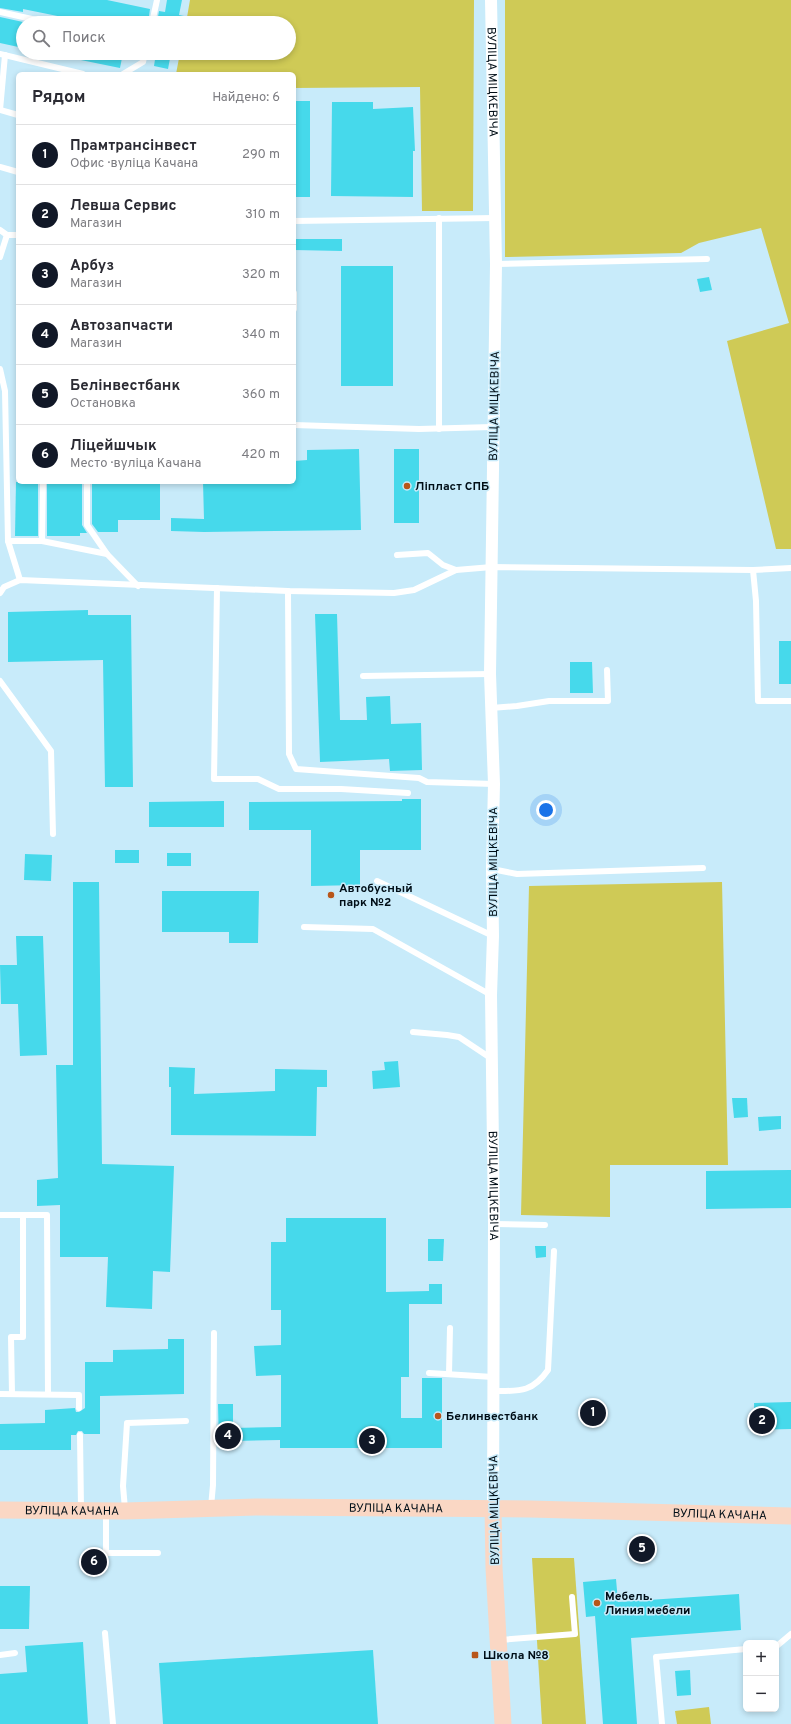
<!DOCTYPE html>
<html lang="ru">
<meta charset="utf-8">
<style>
:root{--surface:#fff;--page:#f7f7f7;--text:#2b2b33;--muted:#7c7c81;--line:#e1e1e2;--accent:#111827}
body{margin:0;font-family:Overpass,sans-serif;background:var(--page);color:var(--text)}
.controls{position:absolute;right:12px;bottom:12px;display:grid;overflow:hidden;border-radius:6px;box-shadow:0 2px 6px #0003}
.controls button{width:36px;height:36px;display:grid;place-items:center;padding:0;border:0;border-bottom:1px solid var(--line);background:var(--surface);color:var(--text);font:20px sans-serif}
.you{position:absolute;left:546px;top:810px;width:14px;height:14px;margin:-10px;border:3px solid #fff;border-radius:50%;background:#1a73e8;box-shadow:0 0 0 6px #1a73e833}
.badge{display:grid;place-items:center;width:26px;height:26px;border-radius:50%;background:var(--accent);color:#fff;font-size:13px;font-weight:700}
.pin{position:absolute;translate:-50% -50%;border:2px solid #fff;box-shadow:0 1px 4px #0006}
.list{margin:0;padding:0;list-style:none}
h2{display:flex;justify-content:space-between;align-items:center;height:52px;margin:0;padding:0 16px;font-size:17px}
h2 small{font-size:13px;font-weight:400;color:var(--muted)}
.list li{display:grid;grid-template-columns:26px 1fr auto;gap:12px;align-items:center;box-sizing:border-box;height:60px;padding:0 16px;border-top:1px solid var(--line)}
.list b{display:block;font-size:15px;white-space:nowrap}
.list p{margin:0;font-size:13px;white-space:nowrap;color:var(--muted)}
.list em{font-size:13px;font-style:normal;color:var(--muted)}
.icon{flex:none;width:22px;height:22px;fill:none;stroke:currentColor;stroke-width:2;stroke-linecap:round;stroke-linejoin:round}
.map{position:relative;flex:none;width:791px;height:1724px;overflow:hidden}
.search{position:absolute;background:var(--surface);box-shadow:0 2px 6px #0003;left:16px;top:16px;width:280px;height:44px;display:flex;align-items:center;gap:10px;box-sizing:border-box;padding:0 14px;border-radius:22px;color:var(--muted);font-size:15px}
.panel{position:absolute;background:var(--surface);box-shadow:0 2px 6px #0003;left:16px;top:72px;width:280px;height:412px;border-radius:6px}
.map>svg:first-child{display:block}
.green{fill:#cfca56}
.building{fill:#46d9eb}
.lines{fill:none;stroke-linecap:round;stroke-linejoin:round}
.lane{stroke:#fff;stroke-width:6}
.street{stroke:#fff;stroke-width:12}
.secondary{stroke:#fad7c4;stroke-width:17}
.poi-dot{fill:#b8561a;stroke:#c8ebfa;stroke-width:1.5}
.labels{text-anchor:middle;stroke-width:3;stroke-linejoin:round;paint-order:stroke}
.street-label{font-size:12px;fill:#000e17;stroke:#c8ebfa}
.poi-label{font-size:12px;font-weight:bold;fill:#000e17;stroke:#c8ebfa;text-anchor:start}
</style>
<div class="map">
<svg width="791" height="1724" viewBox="0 0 791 1724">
<rect width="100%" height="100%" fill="#c8ebfa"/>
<!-- green -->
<g class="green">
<polygon points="190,0 474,0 473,211 422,211 420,87 294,88 294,74 176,74 180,53 289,53 289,23 186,23"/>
<polygon points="505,0 791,0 791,549 776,549 727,341 789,323 761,228 699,243 681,253 505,257"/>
<polygon points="722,882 728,1165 610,1165 610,1217 521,1215 529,886"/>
<polygon points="532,1558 574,1558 586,1724 542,1724"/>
<polygon points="709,1707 711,1724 677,1724 675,1711"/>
</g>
<!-- building -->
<g class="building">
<polygon points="0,0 107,0 150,9 148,23 92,23 23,9 23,12 0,8"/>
<polygon points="167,0 182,0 179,15 194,18 193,23 157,23 159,11 165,12"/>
<polygon points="0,17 23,22 23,48 0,43"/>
<polygon points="72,53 123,53 120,68 71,58"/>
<polygon points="156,53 171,53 168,69 154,66"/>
<rect x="294" y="101" width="16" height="96"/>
<polygon points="332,102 373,102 373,109 413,107 415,151 413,151 413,197 331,196"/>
<polygon points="294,239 342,239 342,251 294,250"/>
<rect x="341" y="266" width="52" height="120"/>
<polygon points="709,277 712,290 700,292 697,279"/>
<polygon points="359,449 361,530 204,532 171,531 171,518 204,519 203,482 294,482 294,461 307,460 307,450"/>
<rect x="394" y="449" width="25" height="74"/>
<polygon points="16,482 38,482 38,536 15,536"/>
<polygon points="47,482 82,482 82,525 87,533 80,533 80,536 47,536"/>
<polygon points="92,482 160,482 160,520 118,520 118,532 98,532 92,524"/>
<polygon points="88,610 88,615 131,615 133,787 105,787 103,660 8,662 8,612"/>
<polygon points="315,614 337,614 340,720 367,720 366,697 390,696 391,724 421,723 422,770 390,771 389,759 320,762"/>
<rect x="779" y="641" width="12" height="43"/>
<polygon points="570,662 592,662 593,693 570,693"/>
<polygon points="402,799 421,799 421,850 360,850 360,885 311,886 311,830 249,830 249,802 402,801"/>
<polygon points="224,801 224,827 149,827 149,802"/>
<rect x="115" y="850" width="24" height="13"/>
<rect x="167" y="853" width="24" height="13"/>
<polygon points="25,854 52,855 51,881 24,880"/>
<polygon points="73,882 99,882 102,1164 174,1166 170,1272 153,1271 152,1309 106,1307 108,1257 60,1257 60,1205 37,1206 37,1180 58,1178 56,1065 73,1065"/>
<polygon points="162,891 259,891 258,943 229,943 229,932 162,932"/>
<polygon points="16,936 43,936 47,1055 20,1056 18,1004 1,1004 0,965 17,965"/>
<polygon points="398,1061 400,1087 373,1089 372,1071 385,1070 384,1062"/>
<polygon points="169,1067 195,1068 194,1094 275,1091 275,1069 327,1070 327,1087 317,1087 316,1136 171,1135 171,1087 169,1087"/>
<polygon points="732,1098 747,1098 748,1117 734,1118"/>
<polygon points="781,1116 781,1129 759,1131 758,1117"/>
<polygon points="791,1170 791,1208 706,1209 706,1171"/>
<polygon points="286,1218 386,1218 386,1292 429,1291 429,1284 442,1284 442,1304 409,1304 409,1377 401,1377 401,1418 422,1418 422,1378 442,1378 442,1448 280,1448 280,1440 233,1441 233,1444 219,1444 218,1404 233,1404 233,1428 281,1427 281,1375 256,1376 254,1346 281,1345 281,1310 271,1310 271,1242 286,1242"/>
<polygon points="428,1239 444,1239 443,1261 428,1261"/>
<polygon points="535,1246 546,1246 546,1257 536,1258"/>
<polygon points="168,1339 184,1339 184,1394 100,1396 100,1434 84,1434 82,1431 78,1431 76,1435 71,1435 71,1450 0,1450 0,1424 45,1423 45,1410 75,1408 76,1412 79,1412 85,1408 85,1362 113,1362 113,1350 168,1349"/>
<polygon points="791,1402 791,1429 755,1430 754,1403"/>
<polygon points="616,1579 618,1602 739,1594 741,1630 631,1638 637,1724 603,1724 595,1616 586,1617 583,1582"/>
<polygon points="0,1586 30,1586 29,1629 0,1629"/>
<polygon points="83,1642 88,1724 0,1724 0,1674 27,1672 25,1646"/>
<polygon points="373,1650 378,1724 163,1724 159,1663"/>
<polygon points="690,1670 691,1695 677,1696 675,1671"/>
</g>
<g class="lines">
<!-- lane -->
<g class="lane">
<polyline points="0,12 50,23"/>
<polyline points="152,23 157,0"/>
<polyline points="0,54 83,74"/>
<polyline points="123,74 143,62 145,53"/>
<polyline points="0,110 5,55"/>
<polyline points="0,110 18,115"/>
<polyline points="0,167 18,172"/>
<polyline points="294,221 495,218"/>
<polyline points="0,230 7,235 18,235"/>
<polyline points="0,257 7,235"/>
<polyline points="496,264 707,259"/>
<polyline points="294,293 294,309"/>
<polyline points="0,369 5,391 8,541 42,541"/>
<polyline points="294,425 419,429 492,427"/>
<polyline points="439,429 439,218"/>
<polyline points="43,482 42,541 107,554"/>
<polyline points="87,482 87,525 107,554 138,586"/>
<polyline points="8,541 20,580"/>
<polyline points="397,555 428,553 443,565 456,570"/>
<polyline points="753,570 756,601 758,701 791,701"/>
<polyline points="217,588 214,779 258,779 279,789 341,789 408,793"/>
<polyline points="288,591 289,754 296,769 419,778 427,782 494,784"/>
<polyline points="0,593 4,587 20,580 288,591 394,593 414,590 456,570 492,567 753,570 791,568"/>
<polyline points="363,676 490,674"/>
<polyline points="0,681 51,751 53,834"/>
<polyline points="491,708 517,706 549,701 608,701 607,670"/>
<polyline points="492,869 517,874 703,868"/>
<polyline points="377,881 493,936"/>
<polyline points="304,927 373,929 491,995"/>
<polyline points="413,1032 447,1035 459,1037 492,1059"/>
<polyline points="0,1215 47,1215 48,1394"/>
<polyline points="494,1224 545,1225"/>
<polyline points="429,1373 493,1377"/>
<polyline points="449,1374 450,1328"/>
<path d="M493 1391C519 1391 532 1393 548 1370L554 1251"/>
<polyline points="0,1394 79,1395 79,1408"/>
<polyline points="12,1394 11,1337 23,1337 23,1215"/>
<polyline points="80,1435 81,1509"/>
<polyline points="211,1507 213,1485 214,1333"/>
<polyline points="125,1509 123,1486 127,1423 186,1421"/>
<polyline points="106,1513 106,1553 158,1553"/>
<polyline points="105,1633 113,1724"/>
<polyline points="500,1640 575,1634 572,1597"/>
<polyline points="776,1646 778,1645 791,1634"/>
<polyline points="0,1655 15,1653"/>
<polyline points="662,1724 656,1657 746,1649"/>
</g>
<!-- street -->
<path class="street" id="s1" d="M491 0 496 264 490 674 494 784 492 869 493 936 491 995 494 1224 493 1508"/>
<!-- secondary -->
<g class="secondary">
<polyline points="493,1508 494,1568 503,1724"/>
<path id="s2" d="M0 1510 125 1511 256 1507 530 1509 791 1516"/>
</g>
</g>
<!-- markers -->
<g class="poi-dot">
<circle cx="407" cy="486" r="4"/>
<circle cx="331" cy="895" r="4"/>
<circle cx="438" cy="1416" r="4"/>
<circle cx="597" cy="1603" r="4"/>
<rect x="471" y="1651" width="8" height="8" rx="2"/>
</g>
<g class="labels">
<!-- street labels -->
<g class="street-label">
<text dy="4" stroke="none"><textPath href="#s1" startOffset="82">ВУЛІЦА МІЦКЕВІЧА</textPath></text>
<text transform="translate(494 406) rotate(-89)" y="4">ВУЛІЦА МІЦКЕВІЧА</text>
<text transform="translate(493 862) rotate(-90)" y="4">ВУЛІЦА МІЦКЕВІЧА</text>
<text dy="4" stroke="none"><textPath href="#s1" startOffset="1186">ВУЛІЦА МІЦКЕВІЧА</textPath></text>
<text dy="4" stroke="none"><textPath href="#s2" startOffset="396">ВУЛІЦА КАЧАНА</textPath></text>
<text transform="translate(494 1510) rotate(-91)" y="4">ВУЛІЦА МІЦКЕВІЧА</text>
<text dy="4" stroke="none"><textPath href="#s2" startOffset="72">ВУЛІЦА КАЧАНА</textPath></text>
<text dy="4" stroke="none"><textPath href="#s2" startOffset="720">ВУЛІЦА КАЧАНА</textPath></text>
</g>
<!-- poi labels -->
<g class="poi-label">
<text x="415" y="490">Ліпласт СПБ</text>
<text x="339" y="892">Автобусный<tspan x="339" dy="14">парк №2</tspan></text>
<text x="446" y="1420">Белинвестбанк</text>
<text x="605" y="1600">Мебель.<tspan x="605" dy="14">Линия мебели</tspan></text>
<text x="483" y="1659">Школа №8</text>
</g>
</g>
</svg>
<div class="controls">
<button>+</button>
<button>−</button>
</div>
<div class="you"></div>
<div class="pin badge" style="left:593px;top:1413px">1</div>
<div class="pin badge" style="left:762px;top:1421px">2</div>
<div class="pin badge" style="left:372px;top:1441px">3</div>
<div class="pin badge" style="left:228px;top:1436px">4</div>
<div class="pin badge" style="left:642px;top:1549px">5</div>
<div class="pin badge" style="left:94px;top:1562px">6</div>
<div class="search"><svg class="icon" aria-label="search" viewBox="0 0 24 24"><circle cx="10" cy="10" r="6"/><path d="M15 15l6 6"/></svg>Поиск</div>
<section class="panel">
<h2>Рядом<small>Найдено: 6</small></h2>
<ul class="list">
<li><span class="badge">1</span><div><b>Прамтрансінвест</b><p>Офис · вуліца Качана</p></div><em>290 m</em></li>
<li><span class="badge">2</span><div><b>Левша Сервис</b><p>Магазин</p></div><em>310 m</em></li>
<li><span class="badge">3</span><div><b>Арбуз</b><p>Магазин</p></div><em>320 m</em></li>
<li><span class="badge">4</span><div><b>Автозапчасти</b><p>Магазин</p></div><em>340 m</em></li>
<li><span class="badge">5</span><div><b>Белінвестбанк</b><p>Остановка</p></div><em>360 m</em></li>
<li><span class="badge">6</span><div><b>Ліцейшчык</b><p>Место · вуліца Качана</p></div><em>420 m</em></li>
</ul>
</section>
</div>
